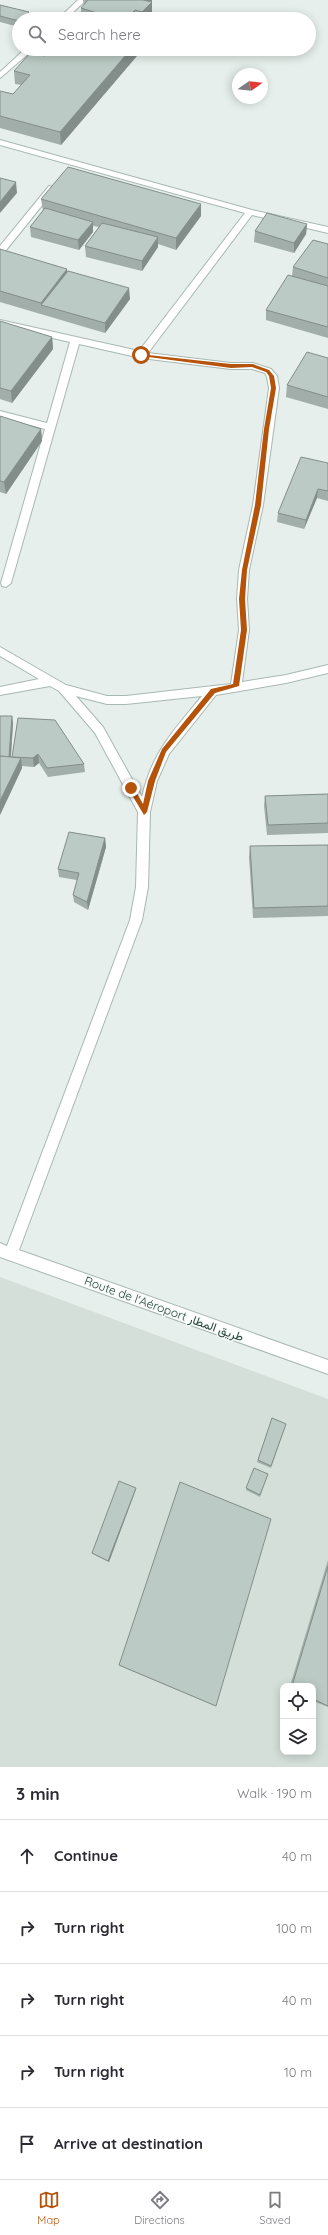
<!DOCTYPE html>
<meta charset="utf-8">
<style>
:root{--surface:#fff;--page:#f7f7f7;--text:#2b2b33;--muted:#7c7c81;--line:#e1e1e2;--accent:#b45309}
body{margin:0;font-family:Quicksand,Vazirmatn,sans-serif;background:var(--page);color:var(--text)}
.controls{position:absolute;right:12px;bottom:12px;display:grid;overflow:hidden;border-radius:8px;box-shadow:0 2px 10px #0003}
.controls button{width:36px;height:36px;display:grid;place-items:center;padding:0;border:0;border-bottom:1px solid var(--line);background:var(--surface);color:var(--text);font:20px sans-serif}
.compass{position:absolute;left:232px;top:68px;width:36px;height:36px;border-radius:50%;background:var(--surface);box-shadow:0 2px 10px #0003;rotate:76deg}
.stop{position:absolute;width:12px;height:12px;margin:-9px;border:3px solid #b45309;border-radius:50%;background:#fff}
.stop.end{background:#b45309;border-color:#fff;box-shadow:0 1px 4px #0008}
.list{margin:0;padding:0;list-style:none}
h2{display:flex;justify-content:space-between;align-items:center;height:52px;margin:0;padding:0 16px;font-size:17px}
h2 small{font-size:13px;font-weight:400;color:var(--muted)}
.list li{display:grid;grid-template-columns:26px 1fr auto;gap:12px;align-items:center;box-sizing:border-box;height:72px;padding:0 16px;border-top:1px solid var(--line)}
.list b{display:block;font-size:15px;white-space:nowrap}
.list em{font-size:13px;font-style:normal;color:var(--muted)}
.icon{flex:none;width:22px;height:22px;fill:none;stroke:currentColor;stroke-width:2;stroke-linecap:round;stroke-linejoin:round}
.map{position:relative;flex:none;width:328px;height:1767px;overflow:hidden}
.search{position:absolute;background:var(--surface);box-shadow:0 2px 10px #0003;left:12px;right:12px;top:12px;height:44px;display:flex;align-items:center;gap:10px;box-sizing:border-box;padding:0 14px;border-radius:22px;color:var(--muted);font-size:15px}
.sheet{height:412px;background:var(--surface)}
nav{display:flex;justify-content:space-around;align-items:center;box-sizing:border-box;height:56px;border-top:1px solid var(--line);background:var(--surface);font-size:11px;color:var(--muted)}
nav a{display:grid;justify-items:center;gap:2px}
nav .on{color:var(--accent)}
.map>svg:first-child{display:block}
.built{fill:#d4dfda;fill-rule:evenodd}
.lines{fill:none;stroke-linecap:round;stroke-linejoin:round}
.minor-casing{stroke:#a8b8b2;stroke-width:2}
.minor{fill:#fff;fill-rule:evenodd}
.wall{fill:#a1aea9}
.shaded-wall{fill:#838d89}
.building{fill:#bbcac4;stroke:#838d89}
.route{fill:#b45309}
.labels{text-anchor:middle;stroke-width:3;stroke-linejoin:round;paint-order:stroke}
.street-label{font-size:12px;fill:#24423a;stroke:#f7fbf9}
</style>
<div class="map">
<svg width="328" height="1767" viewBox="0 0 328 1767">
<rect width="100%" height="100%" fill="#e6efeb"/>
<!-- built -->
<path class="built" d="M0 1277 328 1399V1767H0ZM283 1686H313V1752H283Z"/>
<g class="lines">
<defs>
<g id="minor">
<polygon points="78,0 86,0 66,19 58,19"/>
<polygon points="25,49 34,49 0,78 0,72"/>
<path d="M0 140 252 210 328 227V233L252 215 148 353 231 363H253L271 369 277 376 279 388 263 505 249 570 247 599 249 630 242 682 286 675 328 665V673L286 683 216 695 169 754 157 781 150 812 148 887 142 920 19 1250 328 1360V1374L0 1257V1243L7 1246 130 920 136 887 138 812 95 733 59 691 50 686 0 695V687L39 679 0 656V647L66 685 107 696H126L231 684 239 630 237 599 239 570 253 505 269 388 267 377 265 373 252 369H231L141 358 79 344 11 583 6 587 2 586 1 583 45 429 0 417V411L47 423 70 342 0 326V320L139 351 245 213 0 145ZM76 696 107 704H126L202 696C174 730 152 752 142 797L103 727Z"/>
<polygon points="49,186 56,188 3,254 0,255 0,246"/>
</g>
</defs>
<!-- minor casing -->
<use href="#minor" class="minor-casing"/>
<!-- minor -->
<use href="#minor" class="minor"/>
</g>
<!-- wall -->
<g class="wall">
<polygon points="83,0 152,0 152,14 147,19 81,19 81,8 84,5"/>
<polygon points="0,5 29,18 19,19 19,27 0,22"/>
<polygon points="142,50 61,145 0,128 0,91 13,94 21,85 15,84 14,71 45,56"/>
<polygon points="41,199 201,204 201,216 176,250 158,244 158,247 142,271 86,257 85,246 99,227 93,226 93,232 79,250 31,237 30,227 43,211"/>
<polygon points="307,224 306,234 294,253 254,242 255,231"/>
<polygon points="328,244 328,338 266,320 266,310 292,276 293,267"/>
<polygon points="0,249 130,299 105,333 0,302"/>
<polygon points="0,321 52,337 53,349 12,403 0,399"/>
<polygon points="328,358 328,409 286,397 287,385"/>
<polygon points="0,416 41,429 42,441 6,494 0,492"/>
<polygon points="328,463 328,501 317,498 304,529 277,522 278,513"/>
<polygon points="12,716 13,724 11,757 12,757 18,718 84,764 85,772 48,777 39,763 34,767 22,766 22,768 0,815"/>
<polygon points="328,794 328,833 267,835 264,806 265,796"/>
<polygon points="105,838 106,847 88,910 74,902 73,895 77,880 59,877 58,869"/>
<polygon points="328,845 328,916 253,918 249,857 250,846"/>
<polygon points="272,1418 286,1424 271,1468 257,1462"/>
<polygon points="254,1468 268,1474 260,1497 246,1490"/>
<polygon points="136,1489 109,1562 93,1554 92,1553"/>
<polygon points="328,1560 328,1707 313,1701 313,1686 290,1686"/>
<polygon points="119,1665 216,1706 215,1706 120,1666"/>
</g>
<!-- shaded-wall -->
<g class="shaded-wall">
<polygon points="143,0 152,0 152,14 147,19 142,19"/>
<polygon points="135,10 135,19 127,19"/>
<polygon points="29,12 29,18 28,19 22,19"/>
<polygon points="131,49 142,50 61,145 60,132"/>
<polygon points="16,182 17,193 0,213 0,202"/>
<polygon points="201,204 201,216 176,250 176,238"/>
<polygon points="93,222 93,232 79,250 78,240"/>
<polygon points="307,224 306,234 294,253 294,243"/>
<polygon points="158,237 158,247 142,271 142,261"/>
<polygon points="67,269 68,281 41,305 41,303"/>
<polygon points="129,288 130,299 105,333 105,323"/>
<polygon points="52,337 53,349 12,403 11,391"/>
<polygon points="41,429 42,441 6,494 4,482"/>
<polygon points="318,489 317,498 304,529 306,520"/>
<polygon points="12,716 13,724 10,766 9,757"/>
<polygon points="38,754 39,763 34,767 33,758"/>
<polygon points="21,758 22,768 0,815 0,801"/>
<polygon points="105,838 106,847 88,910 87,902"/>
<polygon points="136,1488 136,1489 109,1562 108,1561"/>
</g>
<!-- building -->
<g class="building">
<polygon points="88,0 143,0 152,2 142,12 135,10 127,19 113,16 110,19 91,19 97,13 81,8"/>
<polygon points="0,5 29,12 22,19 19,19 19,21 0,16"/>
<polygon points="63,16 74,19 60,19"/>
<polygon points="51,49 131,49 60,132 0,116 0,91 13,94 30,75 14,71 31,52 45,56"/>
<polygon points="68,167 201,204 176,238 41,199"/>
<polygon points="0,178 16,182 0,202"/>
<polygon points="45,208 93,222 78,240 30,227"/>
<polygon points="267,213 307,224 294,243 255,231"/>
<polygon points="102,223 158,237 142,261 85,246"/>
<polygon points="313,240 328,244 328,278 293,267"/>
<polygon points="0,249 67,269 41,303 0,291"/>
<polygon points="68,271 129,288 105,323 41,305"/>
<polygon points="288,275 328,286 328,327 266,310"/>
<polygon points="0,321 52,337 11,391 0,388"/>
<polygon points="307,352 328,358 328,397 287,385"/>
<polygon points="0,416 41,429 4,482 0,481"/>
<polygon points="301,457 328,463 328,491 318,489 306,520 278,513"/>
<polygon points="0,716 12,716 9,757 0,756"/>
<polygon points="18,718 55,720 84,764 47,768 38,754 33,758 12,757"/>
<polygon points="0,756 21,758 0,801"/>
<polygon points="328,794 328,823 268,825 265,796"/>
<polygon points="69,832 105,838 87,902 73,895 79,873 58,869"/>
<polygon points="328,845 328,906 254,908 250,846"/>
<polygon points="272,1418 286,1424 271,1466 258,1460"/>
<polygon points="254,1468 268,1474 260,1495 246,1488"/>
<polygon points="119,1481 136,1488 108,1561 92,1553"/>
<polygon points="180,1482 271,1519 216,1706 119,1665"/>
<polygon points="328,1566 328,1706 313,1699 313,1686 292,1686"/>
</g>
<!-- route -->
<polygon class="route" points="139,354 231,364 253,364 269,370 274,376 276,388 269,429 261,505 247,570 245,599 247,630 239,686 215,693 166,752 155,781 147,812 144,815 129,790 129,786 133,786 143,804 148,781 162,749 211,689 233,684 241,630 239,599 242,570 255,505 264,429 271,388 269,376 266,372 252,367 231,368 141,356"/>
<g class="labels">
<!-- street labels -->
<g class="street-label">
<text transform="translate(164 1309) rotate(20)" y="4">Route de l'Aéroport طريق المطار</text>
</g>
</g>
</svg>
<div class="controls">
<button><svg class="icon" aria-label="locate" viewBox="0 0 24 24"><circle cx="12" cy="12" r="6"/><path d="M12 2v4M12 18v4M2 12h4M18 12h4"/></svg></button>
<button><svg class="icon" aria-label="layers" viewBox="0 0 24 24"><path d="M12 4l9 5-9 5-9-5zM3 14l9 5 9-5"/></svg></button>
</div>
<svg class="compass" viewBox="-18 -18 36 36"><path d="M0-13l5 13h-10z" fill="#e53935"/><path d="M0 13l5-13h-10z" fill="#7c7c81"/></svg>
<div class="stop" style="left:141px;top:355px"></div>
<div class="stop end" style="left:131px;top:788px"></div>
<div class="search"><svg class="icon" aria-label="search" viewBox="0 0 24 24"><circle cx="10" cy="10" r="6"/><path d="M15 15l6 6"/></svg>Search here</div>
</div>
<section class="sheet">
<h2>3 min<small>Walk · 190 m</small></h2>
<ul class="list">
<li><svg class="icon" aria-label="ahead" viewBox="0 0 24 24"><path d="M12 20V5M6 11l6-6 6 6"/></svg><div><b>Continue</b></div><em>40 m</em></li>
<li><svg class="icon" aria-label="right" viewBox="0 0 24 24"><path d="M7 20v-9h11M14 6l5 5-5 5"/></svg><div><b>Turn right</b></div><em>100 m</em></li>
<li><svg class="icon" aria-label="right" viewBox="0 0 24 24"><path d="M7 20v-9h11M14 6l5 5-5 5"/></svg><div><b>Turn right</b></div><em>40 m</em></li>
<li><svg class="icon" aria-label="right" viewBox="0 0 24 24"><path d="M7 20v-9h11M14 6l5 5-5 5"/></svg><div><b>Turn right</b></div><em>10 m</em></li>
<li><svg class="icon" aria-label="arrive" viewBox="0 0 24 24"><path d="M6 21V4h12l-3 4 3 4H6"/></svg><div><b>Arrive at destination</b></div></li>
</ul>
</section>
<nav>
<a class="on"><svg class="icon" aria-label="map" viewBox="0 0 24 24"><path d="M3 6l6-2 6 2 6-2v14l-6 2-6-2-6 2zM9 4v14M15 6v14"/></svg>Map</a>
<a><svg class="icon" aria-label="directions" viewBox="0 0 24 24"><path d="M12 3l9 9-9 9-9-9zM9 14v-3h6M13 9l2 2-2 2"/></svg>Directions</a>
<a><svg class="icon" aria-label="saved" viewBox="0 0 24 24"><path d="M7 4h10v16l-5-4-5 4z"/></svg>Saved</a>
</nav>
